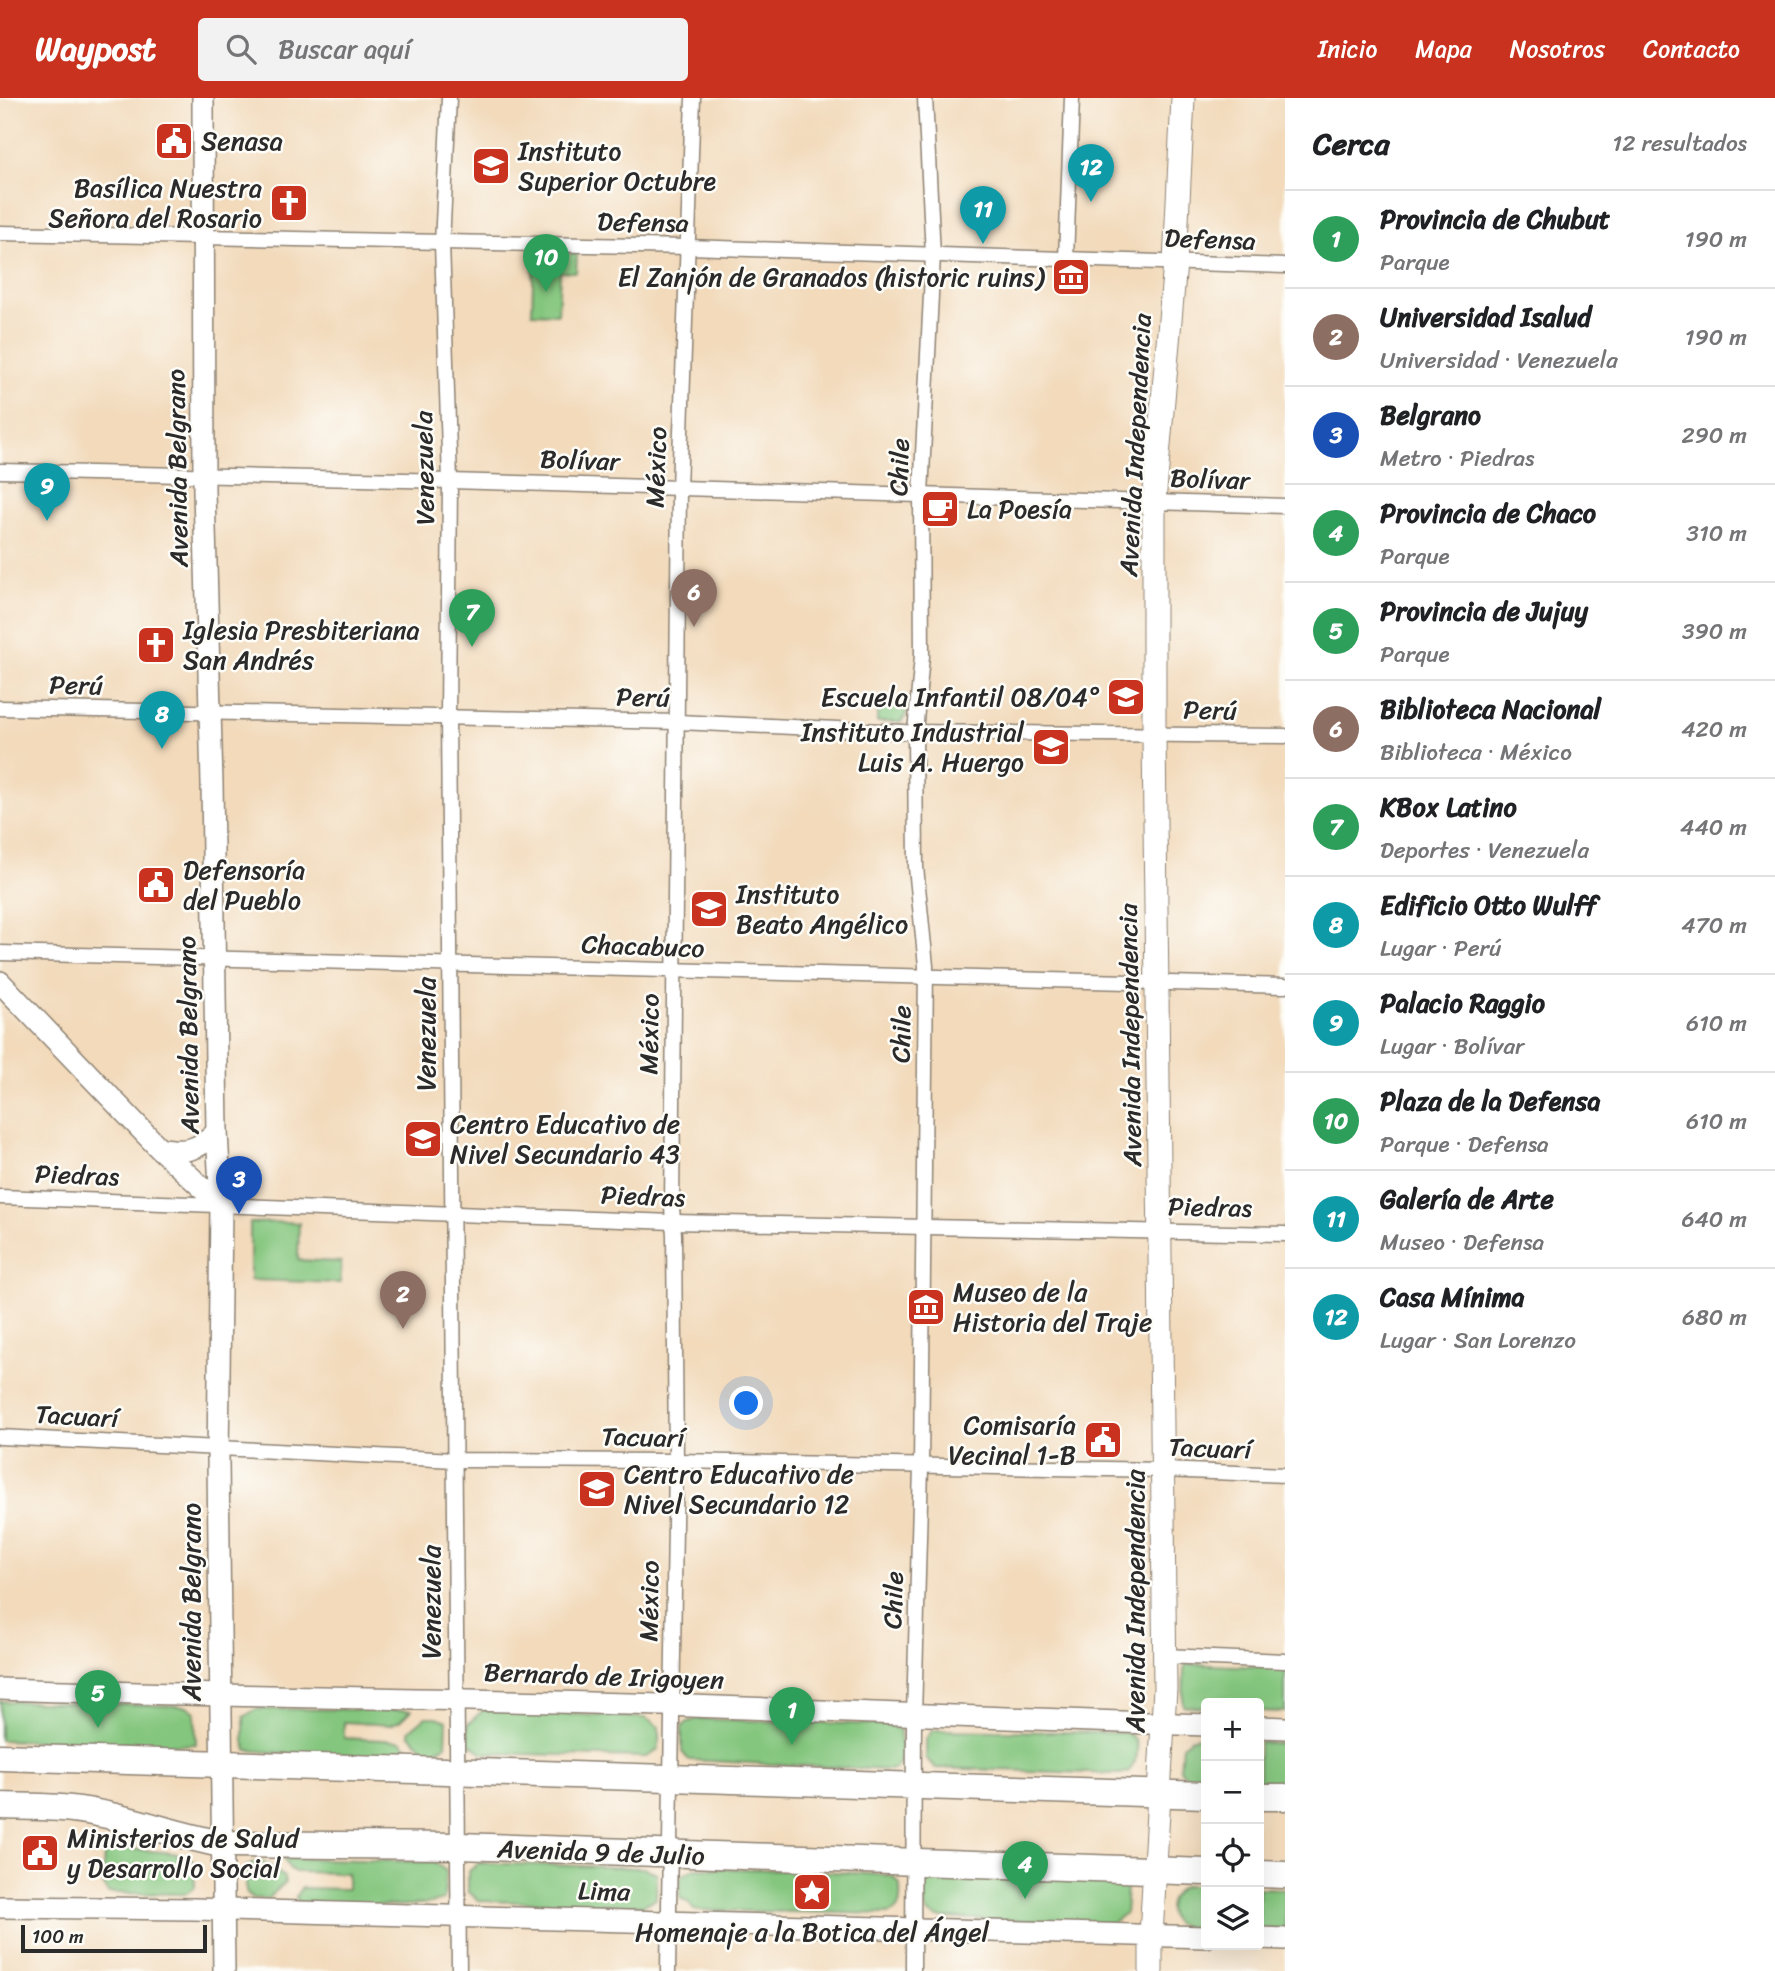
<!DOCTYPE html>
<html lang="es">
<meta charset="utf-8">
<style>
:root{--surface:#fff;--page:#f2f2f2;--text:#202124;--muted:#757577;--line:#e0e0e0;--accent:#c8321e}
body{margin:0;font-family:Sriracha,sans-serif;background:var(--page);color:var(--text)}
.controls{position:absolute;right:21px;bottom:21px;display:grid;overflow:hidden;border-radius:7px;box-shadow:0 7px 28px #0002}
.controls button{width:63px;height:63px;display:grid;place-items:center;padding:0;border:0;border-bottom:2px solid var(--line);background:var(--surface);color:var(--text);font:35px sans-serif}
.scale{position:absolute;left:21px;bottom:18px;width:186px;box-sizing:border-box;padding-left:7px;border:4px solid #2b2b2b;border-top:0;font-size:19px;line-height:24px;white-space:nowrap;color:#2b2b2b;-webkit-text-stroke:5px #fdfcf7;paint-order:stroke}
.you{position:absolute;left:747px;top:1306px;width:24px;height:24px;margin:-18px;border:5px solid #fff;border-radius:50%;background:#1a73e8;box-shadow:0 0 0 10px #1a73e833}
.badge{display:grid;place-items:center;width:46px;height:46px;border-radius:50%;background:var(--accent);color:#fff;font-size:23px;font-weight:700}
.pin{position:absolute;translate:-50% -58px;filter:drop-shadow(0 2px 4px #0008)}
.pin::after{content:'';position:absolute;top:37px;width:24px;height:21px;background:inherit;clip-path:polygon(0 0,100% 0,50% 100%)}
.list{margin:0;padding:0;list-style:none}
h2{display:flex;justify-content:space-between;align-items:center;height:91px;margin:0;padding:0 28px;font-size:30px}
h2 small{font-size:23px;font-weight:400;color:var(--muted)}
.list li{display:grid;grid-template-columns:46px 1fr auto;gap:21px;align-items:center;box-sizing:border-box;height:98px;padding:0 28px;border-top:2px solid var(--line)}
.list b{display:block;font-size:26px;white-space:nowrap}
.list p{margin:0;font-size:23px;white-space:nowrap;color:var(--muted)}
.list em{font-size:23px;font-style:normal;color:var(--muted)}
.icon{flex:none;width:38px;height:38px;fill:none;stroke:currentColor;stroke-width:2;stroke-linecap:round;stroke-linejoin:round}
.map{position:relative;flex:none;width:1285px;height:1873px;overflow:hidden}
header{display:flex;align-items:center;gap:42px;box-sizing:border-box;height:98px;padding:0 35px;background:var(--accent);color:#fff}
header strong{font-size:33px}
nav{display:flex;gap:38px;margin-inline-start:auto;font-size:24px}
.search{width:490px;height:63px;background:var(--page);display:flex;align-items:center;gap:18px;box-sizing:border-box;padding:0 24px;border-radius:7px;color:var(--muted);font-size:26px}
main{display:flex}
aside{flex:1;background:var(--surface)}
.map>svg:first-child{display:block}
.green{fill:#84c67e;stroke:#587854;stroke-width:2}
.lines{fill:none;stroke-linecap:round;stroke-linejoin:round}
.street-casing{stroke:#8e8273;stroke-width:17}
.secondary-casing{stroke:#8e8273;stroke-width:24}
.primary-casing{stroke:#8e8273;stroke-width:25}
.highway-casing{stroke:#8e8273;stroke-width:29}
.street{stroke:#fff;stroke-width:14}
.secondary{stroke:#fff;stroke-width:21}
.primary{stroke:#fff;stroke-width:23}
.highway{stroke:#fff;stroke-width:26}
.labels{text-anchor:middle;stroke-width:5;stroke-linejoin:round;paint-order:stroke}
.poi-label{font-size:26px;fill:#2b2b2b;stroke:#fdfcf7;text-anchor:start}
.street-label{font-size:26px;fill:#2b2b2b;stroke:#fdfcf7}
</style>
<header>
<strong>Waypost</strong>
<div class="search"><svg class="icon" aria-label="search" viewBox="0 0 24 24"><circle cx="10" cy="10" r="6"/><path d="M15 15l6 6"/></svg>Buscar aquí</div>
<nav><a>Inicio</a><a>Mapa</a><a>Nosotros</a><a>Contacto</a></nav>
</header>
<main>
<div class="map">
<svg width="1285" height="1873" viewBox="0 0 1285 1873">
<rect width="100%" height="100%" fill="#fdfcf7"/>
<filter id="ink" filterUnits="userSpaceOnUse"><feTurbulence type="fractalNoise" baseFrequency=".0143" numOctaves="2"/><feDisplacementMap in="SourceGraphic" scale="14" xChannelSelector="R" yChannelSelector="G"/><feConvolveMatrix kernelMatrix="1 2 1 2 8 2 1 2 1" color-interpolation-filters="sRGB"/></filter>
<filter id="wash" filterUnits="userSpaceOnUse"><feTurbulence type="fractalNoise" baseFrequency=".00686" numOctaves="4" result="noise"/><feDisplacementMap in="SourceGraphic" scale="28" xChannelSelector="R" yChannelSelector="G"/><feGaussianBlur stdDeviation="1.57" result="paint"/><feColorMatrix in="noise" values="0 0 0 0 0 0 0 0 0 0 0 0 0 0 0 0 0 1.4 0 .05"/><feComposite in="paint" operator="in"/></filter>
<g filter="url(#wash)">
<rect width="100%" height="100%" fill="#f2dabb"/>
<!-- green -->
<g class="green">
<polygon points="534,154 577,156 576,174 560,174 558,216 532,215"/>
<polygon points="877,608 906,608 906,617 901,624 877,624"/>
<polygon points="285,1124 299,1125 298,1162 341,1164 340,1185 250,1182 250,1125"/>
<polygon points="1187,1566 1285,1570 1285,1614 1259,1613 1259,1605 1206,1605 1206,1609 1183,1608 1184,1571"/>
<polygon points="0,1603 187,1608 195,1614 196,1646 180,1647 0,1642"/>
<polygon points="256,1611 411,1612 400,1623 390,1627 344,1624 344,1640 401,1643 416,1658 292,1656 247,1652 244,1643 244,1619"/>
<polygon points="483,1612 645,1620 659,1629 659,1652 646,1659 483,1655 468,1644 468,1626"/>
<polygon points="426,1619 437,1619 447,1623 446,1647 436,1652 425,1652 409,1636 409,1633"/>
<polygon points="698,1621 889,1627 900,1632 901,1662 895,1671 888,1672 689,1662 682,1654 682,1629 688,1624"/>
<path d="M933 1632 1127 1635C1143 1643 1138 1664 1128 1674L1119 1676 935 1670 926 1660V1641Z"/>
<polygon points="1197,1639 1206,1640 1206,1682 1188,1680 1180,1672 1182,1647 1190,1641"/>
<polygon points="1259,1644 1285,1646 1285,1685 1259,1683"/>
<polygon points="122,1750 181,1756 194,1763 195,1789 185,1796 108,1795 102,1784 104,1756"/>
<path d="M283 1760 434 1764 446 1773 444 1801C428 1812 327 1806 301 1806L297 1802 296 1798 301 1790 347 1791V1775L295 1774 290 1771Z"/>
<polygon points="256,1764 266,1765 284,1779 285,1785 267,1801 252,1800 246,1794 246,1769"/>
<polygon points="479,1765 644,1770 657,1775 656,1801 643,1807 479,1803 468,1793 468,1774"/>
<path d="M695 1770 801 1772 886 1777 894 1779 900 1786C900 1798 903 1811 889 1816L694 1812 688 1804 680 1800V1779Z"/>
<path d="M938 1778 1115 1781 1127 1791 1125 1815 1112 1825 937 1820C921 1815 924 1802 925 1786Z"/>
<path d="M1184 1788H1206V1830C1197 1830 1185 1831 1177 1826 1162 1816 1171 1793 1184 1788Z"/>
<polygon points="1259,1790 1285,1791 1285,1832 1259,1831"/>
</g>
</g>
<g filter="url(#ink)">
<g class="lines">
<defs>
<g id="street">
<polyline points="449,0 442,146 450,383 448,619 459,1873"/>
<polyline points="0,135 688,149 1285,168"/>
<polyline points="1066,161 1072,0"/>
<polyline points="0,373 450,383 1285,408"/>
<polyline points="0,610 678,624 904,634 1285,638"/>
<polyline points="0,855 1285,888"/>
<polyline points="0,1099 673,1124 1285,1136"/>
<polyline points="0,1339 455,1362 676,1363 1163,1372 1285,1377"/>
<polyline points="1164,1558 1285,1563"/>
<polyline points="668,1873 676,1363 674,1137 672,1109 679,390 693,0"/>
<polyline points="913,1873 914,1618 921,1369 926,868 916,769 915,634 922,558 921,396 933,157 925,0"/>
</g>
<g id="secondary">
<polyline points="203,0 204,393 212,685 217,1034 221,1107 218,1362 224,1873"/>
<polyline points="0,884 159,1050 221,1107"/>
<path d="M159 1050C186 1055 197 1053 217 1034"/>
<path d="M0 1591C230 1599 461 1600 691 1608 863 1614 1034 1622 1206 1627"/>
<polyline points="1259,1629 1285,1630"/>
<polyline points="0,1809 194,1811 1206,1839"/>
<polyline points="1259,1840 1285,1841"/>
</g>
<polyline id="primary" points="1151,1873 1151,1838 1165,1590 1154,636 1154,404 1175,165 1183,0"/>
<g id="highway">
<polyline points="0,1659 1206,1697"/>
<polyline points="1259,1699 1285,1699"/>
<path d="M0 1708C32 1709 65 1708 97 1715 139 1723 179 1738 222 1746L459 1748 1206 1774"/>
<polyline points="1259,1776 1285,1777"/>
</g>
</defs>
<!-- street casing -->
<use href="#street" class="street-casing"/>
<!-- secondary casing -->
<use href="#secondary" class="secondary-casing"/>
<!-- primary casing -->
<use href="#primary" class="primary-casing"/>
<!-- highway casing -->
<use href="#highway" class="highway-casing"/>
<!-- street -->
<use href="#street" class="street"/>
<!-- secondary -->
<use href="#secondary" class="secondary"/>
<!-- primary -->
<use href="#primary" class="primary"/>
<!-- highway -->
<use href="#highway" class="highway"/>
</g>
</g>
<!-- icons -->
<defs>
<symbol id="civic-square" viewBox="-11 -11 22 22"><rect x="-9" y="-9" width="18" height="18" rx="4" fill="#c8321e" stroke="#fdfcf7"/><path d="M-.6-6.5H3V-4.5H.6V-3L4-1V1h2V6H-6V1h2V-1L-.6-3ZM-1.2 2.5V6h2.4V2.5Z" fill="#fff"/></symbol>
<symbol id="university-square" viewBox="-11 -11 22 22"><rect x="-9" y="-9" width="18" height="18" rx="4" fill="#c8321e" stroke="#fdfcf7"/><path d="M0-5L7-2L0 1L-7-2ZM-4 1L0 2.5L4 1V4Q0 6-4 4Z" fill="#fff"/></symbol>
<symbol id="church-square" viewBox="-11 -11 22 22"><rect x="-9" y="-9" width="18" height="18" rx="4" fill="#c8321e" stroke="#fdfcf7"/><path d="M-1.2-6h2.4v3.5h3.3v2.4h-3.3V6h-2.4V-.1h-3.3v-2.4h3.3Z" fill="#fff"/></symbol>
<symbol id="museum-square" viewBox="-11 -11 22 22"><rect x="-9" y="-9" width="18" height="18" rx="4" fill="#c8321e" stroke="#fdfcf7"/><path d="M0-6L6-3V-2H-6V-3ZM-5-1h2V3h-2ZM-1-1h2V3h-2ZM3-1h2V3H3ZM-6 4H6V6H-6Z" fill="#fff"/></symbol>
<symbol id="cafe-square" viewBox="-11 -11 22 22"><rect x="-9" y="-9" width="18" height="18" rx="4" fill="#c8321e" stroke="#fdfcf7"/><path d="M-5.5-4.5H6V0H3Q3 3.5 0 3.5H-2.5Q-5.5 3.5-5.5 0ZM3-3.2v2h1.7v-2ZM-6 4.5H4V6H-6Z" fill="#fff"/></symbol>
<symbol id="school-square" viewBox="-11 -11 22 22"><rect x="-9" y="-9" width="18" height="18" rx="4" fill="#c8321e" stroke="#fdfcf7"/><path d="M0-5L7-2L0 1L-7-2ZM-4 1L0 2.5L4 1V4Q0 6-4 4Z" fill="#fff"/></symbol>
<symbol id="sight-square" viewBox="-11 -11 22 22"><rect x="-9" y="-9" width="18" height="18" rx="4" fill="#c8321e" stroke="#fdfcf7"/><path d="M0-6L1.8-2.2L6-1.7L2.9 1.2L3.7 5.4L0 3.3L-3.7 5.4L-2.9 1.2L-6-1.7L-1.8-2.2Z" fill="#fff"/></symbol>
</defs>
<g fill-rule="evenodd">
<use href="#civic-square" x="152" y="21" width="44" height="44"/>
<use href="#university-square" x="469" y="46" width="44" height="44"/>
<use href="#church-square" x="267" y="83" width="44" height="44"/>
<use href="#museum-square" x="1049" y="157" width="44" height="44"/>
<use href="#cafe-square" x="918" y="389" width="44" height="44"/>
<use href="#church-square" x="134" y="525" width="44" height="44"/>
<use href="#school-square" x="1104" y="577" width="44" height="44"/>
<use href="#school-square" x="1029" y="627" width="44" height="44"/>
<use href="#civic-square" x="134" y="765" width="44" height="44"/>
<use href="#university-square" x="687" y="789" width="44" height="44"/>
<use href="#school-square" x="401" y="1019" width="44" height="44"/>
<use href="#museum-square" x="904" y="1187" width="44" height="44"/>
<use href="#civic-square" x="1081" y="1320" width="44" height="44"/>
<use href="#school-square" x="575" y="1369" width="44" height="44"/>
<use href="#civic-square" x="18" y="1733" width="44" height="44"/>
<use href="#sight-square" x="790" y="1772" width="44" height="44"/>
</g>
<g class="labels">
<!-- poi labels -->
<g class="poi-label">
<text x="201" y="52">Senasa</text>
<text x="518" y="62">Instituto<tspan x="518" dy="30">Superior Octubre</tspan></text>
<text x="262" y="99" text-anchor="end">Basílica Nuestra<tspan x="262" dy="30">Señora del Rosario</tspan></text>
<text x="1044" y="188" text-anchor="end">El Zanjón de Granados (historic ruins)</text>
<text x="967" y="420">La Poesía</text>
<text x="183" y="541">Iglesia Presbiteriana<tspan x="183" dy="30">San Andrés</tspan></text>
<text x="1099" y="608" text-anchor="end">Escuela Infantil 08/04°</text>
<text x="1024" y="643" text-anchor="end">Instituto Industrial<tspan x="1024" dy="30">Luis A. Huergo</tspan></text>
<text x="183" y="781">Defensoría<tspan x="183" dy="30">del Pueblo</tspan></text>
<text x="736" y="805">Instituto<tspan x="736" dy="30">Beato Angélico</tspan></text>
<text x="450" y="1035">Centro Educativo de<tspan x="450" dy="30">Nivel Secundario 43</tspan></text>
<text x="953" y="1203">Museo de la<tspan x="953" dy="30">Historia del Traje</tspan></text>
<text x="1076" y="1336" text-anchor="end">Comisaría<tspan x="1076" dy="30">Vecinal 1-B</tspan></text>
<text x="624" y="1385">Centro Educativo de<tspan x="624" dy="30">Nivel Secundario 12</tspan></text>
<text x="67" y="1749">Ministerios de Salud<tspan x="67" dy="30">y Desarrollo Social</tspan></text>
<text x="812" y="1843" text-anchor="middle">Homenaje a la Botica del Ángel</text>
</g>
<!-- street labels -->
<g class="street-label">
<text transform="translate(643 124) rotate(1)" y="9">Defensa</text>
<text transform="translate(1210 141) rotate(2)" y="9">Defensa</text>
<text transform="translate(1135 347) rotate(-87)" y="9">Avenida Independencia</text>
<text transform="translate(580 362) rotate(2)" y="9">Bolívar</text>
<text transform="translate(656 369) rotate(-88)" y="9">México</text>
<text transform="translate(899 369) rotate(-88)" y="9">Chile</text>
<text transform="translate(177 370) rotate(-91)" y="9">Avenida Belgrano</text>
<text transform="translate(424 370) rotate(-91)" y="9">Venezuela</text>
<text transform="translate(1210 381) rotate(2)" y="9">Bolívar</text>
<text transform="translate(76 587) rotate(1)" y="9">Perú</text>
<text transform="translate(643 599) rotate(1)" y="9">Perú</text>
<text transform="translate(1210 612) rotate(1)" y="9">Perú</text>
<text transform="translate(643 848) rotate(2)" y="9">Chacabuco</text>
<text transform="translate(426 936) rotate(-90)" y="9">Venezuela</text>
<text transform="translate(649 936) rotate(-89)" y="9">México</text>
<text transform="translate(901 936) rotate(-89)" y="9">Chile</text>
<text transform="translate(188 937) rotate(-91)" y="9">Avenida Belgrano</text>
<text transform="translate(1130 937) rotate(-91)" y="9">Avenida Independencia</text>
<text transform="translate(77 1077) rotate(2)" y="9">Piedras</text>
<text transform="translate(643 1098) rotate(2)" y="9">Piedras</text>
<text transform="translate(1210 1109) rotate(1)" y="9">Piedras</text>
<text transform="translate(77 1318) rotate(3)" y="9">Tacuarí</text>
<text transform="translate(643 1339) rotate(1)" y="9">Tacuarí</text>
<text transform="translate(1210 1350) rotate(2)" y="9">Tacuarí</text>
<text transform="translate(893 1502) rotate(-88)" y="9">Chile</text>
<text transform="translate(649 1503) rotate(-89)" y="9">México</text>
<text transform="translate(1135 1503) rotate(-90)" y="9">Avenida Independencia</text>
<text transform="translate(191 1504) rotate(-90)" y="9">Avenida Belgrano</text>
<text transform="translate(431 1504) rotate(-90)" y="9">Venezuela</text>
<text transform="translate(604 1578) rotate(2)" y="9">Bernardo de Irigoyen</text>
<text transform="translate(601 1754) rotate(2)" y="9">Avenida 9 de Julio</text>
<text transform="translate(604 1793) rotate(1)" y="9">Lima</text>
</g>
</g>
</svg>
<div class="controls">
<button>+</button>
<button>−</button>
<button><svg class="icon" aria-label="locate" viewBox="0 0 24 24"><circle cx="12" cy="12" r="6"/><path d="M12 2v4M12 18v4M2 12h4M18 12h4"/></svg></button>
<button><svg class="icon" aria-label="layers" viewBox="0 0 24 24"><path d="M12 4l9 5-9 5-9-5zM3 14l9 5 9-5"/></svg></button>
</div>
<div class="scale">100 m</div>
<div class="you"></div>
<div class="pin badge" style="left:792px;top:1647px;background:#2e9e5b">1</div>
<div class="pin badge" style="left:403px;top:1231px;background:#8d6e63">2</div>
<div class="pin badge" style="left:239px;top:1116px;background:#1a4fb4">3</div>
<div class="pin badge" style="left:1025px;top:1801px;background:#2e9e5b">4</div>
<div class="pin badge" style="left:98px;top:1630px;background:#2e9e5b">5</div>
<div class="pin badge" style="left:694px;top:529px;background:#8d6e63">6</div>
<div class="pin badge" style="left:472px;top:549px;background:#2e9e5b">7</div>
<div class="pin badge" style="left:162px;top:651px;background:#0f9aa8">8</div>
<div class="pin badge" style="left:47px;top:423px;background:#0f9aa8">9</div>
<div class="pin badge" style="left:546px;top:194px;background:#2e9e5b">10</div>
<div class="pin badge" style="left:983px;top:146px;background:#0f9aa8">11</div>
<div class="pin badge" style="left:1091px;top:104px;background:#0f9aa8">12</div>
</div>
<aside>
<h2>Cerca<small>12 resultados</small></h2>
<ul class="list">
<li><span class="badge" style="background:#2e9e5b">1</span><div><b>Provincia de Chubut</b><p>Parque</p></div><em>190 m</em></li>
<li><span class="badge" style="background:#8d6e63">2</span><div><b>Universidad Isalud</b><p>Universidad · Venezuela</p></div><em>190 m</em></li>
<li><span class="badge" style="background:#1a4fb4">3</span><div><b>Belgrano</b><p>Metro · Piedras</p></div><em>290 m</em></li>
<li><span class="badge" style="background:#2e9e5b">4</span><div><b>Provincia de Chaco</b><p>Parque</p></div><em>310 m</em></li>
<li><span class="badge" style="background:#2e9e5b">5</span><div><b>Provincia de Jujuy</b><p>Parque</p></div><em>390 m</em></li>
<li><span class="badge" style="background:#8d6e63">6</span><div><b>Biblioteca Nacional</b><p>Biblioteca · México</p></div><em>420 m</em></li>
<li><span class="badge" style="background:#2e9e5b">7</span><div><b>KBox Latino</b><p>Deportes · Venezuela</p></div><em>440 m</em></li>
<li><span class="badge" style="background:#0f9aa8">8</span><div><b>Edificio Otto Wulff</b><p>Lugar · Perú</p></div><em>470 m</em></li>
<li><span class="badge" style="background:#0f9aa8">9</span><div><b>Palacio Raggio</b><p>Lugar · Bolívar</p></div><em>610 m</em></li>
<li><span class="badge" style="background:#2e9e5b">10</span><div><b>Plaza de la Defensa</b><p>Parque · Defensa</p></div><em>610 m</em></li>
<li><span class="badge" style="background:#0f9aa8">11</span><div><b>Galería de Arte</b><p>Museo · Defensa</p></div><em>640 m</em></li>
<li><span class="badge" style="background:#0f9aa8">12</span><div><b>Casa Mínima</b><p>Lugar · San Lorenzo</p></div><em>680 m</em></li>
</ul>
</aside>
</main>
